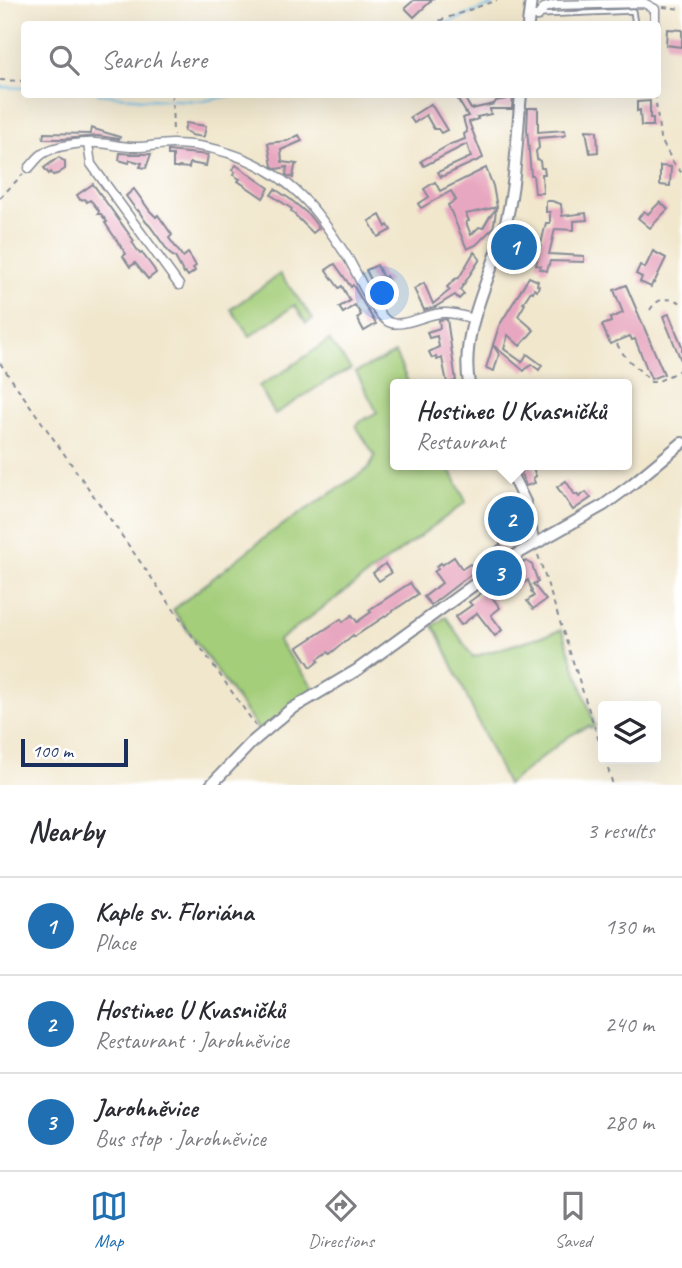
<!DOCTYPE html>
<meta charset="utf-8">
<style>
:root{--surface:#fff;--page:#f7f7f7;--text:#2b2b33;--muted:#7c7c81;--line:#e1e1e2;--accent:#1f6fb2}
body{margin:0;font-family:Caveat,sans-serif;background:var(--page);color:var(--text)}
.controls{position:absolute;right:21px;bottom:21px;display:grid;overflow:hidden;border-radius:7px;box-shadow:0 7px 28px #0002}
.controls button{width:63px;height:63px;display:grid;place-items:center;padding:0;border:0;border-bottom:2px solid var(--line);background:var(--surface);color:var(--text);font:35px sans-serif}
.scale{position:absolute;left:21px;bottom:18px;width:107px;box-sizing:border-box;padding-left:7px;border:4px solid #1b2f5e;border-top:0;font-size:19px;line-height:24px;white-space:nowrap;color:#1b2f5e;-webkit-text-stroke:5px #fff;paint-order:stroke}
.you{position:absolute;left:383px;top:294px;width:24px;height:24px;margin:-18px;border:5px solid #fff;border-radius:50%;background:#1a73e8;box-shadow:0 0 0 10px #1a73e833}
.badge{display:grid;place-items:center;width:46px;height:46px;border-radius:50%;background:var(--accent);color:#fff;font-size:23px;font-weight:700}
.pin{position:absolute;translate:-50% -50%;border:4px solid #fff;box-shadow:0 2px 7px #0006}
.popup{position:absolute;left:390px;top:379px;width:242px;height:91px;box-sizing:border-box;display:grid;place-content:center;border-radius:7px;background:var(--surface);filter:drop-shadow(0 2px 5px #0005);font-size:23px;white-space:nowrap;color:var(--muted)}
.popup b{font-size:26px;color:var(--text)}
.popup::after{content:'';position:absolute;left:50%;top:100%;margin-left:-14px;border:14px solid transparent;border-top-color:var(--surface)}
.list{margin:0;padding:0;list-style:none}
h2{display:flex;justify-content:space-between;align-items:center;height:91px;margin:0;padding:0 28px;font-size:30px}
h2 small{font-size:23px;font-weight:400;color:var(--muted)}
.list li{display:grid;grid-template-columns:46px 1fr auto;gap:21px;align-items:center;box-sizing:border-box;height:98px;padding:0 28px;border-top:2px solid var(--line)}
.list b{display:block;font-size:26px;white-space:nowrap}
.list p{margin:0;font-size:23px;white-space:nowrap;color:var(--muted)}
.list em{font-size:23px;font-style:normal;color:var(--muted)}
.icon{flex:none;width:38px;height:38px;fill:none;stroke:currentColor;stroke-width:2;stroke-linecap:round;stroke-linejoin:round}
.map{position:relative;flex:none;width:682px;height:785px;overflow:hidden}
.search{position:absolute;background:var(--surface);box-shadow:0 7px 28px #0002;left:21px;right:21px;top:21px;height:77px;display:flex;align-items:center;gap:18px;box-sizing:border-box;padding:0 24px;border-radius:7px;color:var(--muted);font-size:26px}
.sheet{height:385px;background:var(--surface)}
nav{display:flex;justify-content:space-around;align-items:center;box-sizing:border-box;height:98px;border-top:2px solid var(--line);background:var(--surface);font-size:19px;color:var(--muted)}
nav a{display:grid;justify-items:center;gap:4px}
nav .on{color:var(--accent)}
.map>svg:first-child{display:block}
.green{fill:#a4ce7a;stroke:#607e6c;stroke-width:2}
.lines{fill:none;stroke-linecap:round;stroke-linejoin:round}
.stream{stroke:#6ec0ea;stroke-width:2}
.building{fill:#e8a7c0}
.lane-casing{stroke:#868b96;stroke-width:7}
.street-casing{stroke:#868b96;stroke-width:11}
.secondary-casing{stroke:#868b96;stroke-width:14}
.path{stroke:#868b96;stroke-width:2;stroke-dasharray:5 5;stroke-linecap:butt}
.lane{stroke:#fff;stroke-width:3.5}
.street{stroke:#fff;stroke-width:8}
.secondary{stroke:#fff;stroke-width:10}
</style>
<div class="map">
<svg width="682" height="785" viewBox="0 0 682 785">
<rect width="100%" height="100%" fill="#fff"/>
<filter id="ink" filterUnits="userSpaceOnUse"><feTurbulence type="fractalNoise" baseFrequency=".0143" numOctaves="2"/><feDisplacementMap in="SourceGraphic" scale="14" xChannelSelector="R" yChannelSelector="G"/><feConvolveMatrix kernelMatrix="1 2 1 2 8 2 1 2 1" color-interpolation-filters="sRGB"/></filter>
<filter id="wash" filterUnits="userSpaceOnUse"><feTurbulence type="fractalNoise" baseFrequency=".00686" numOctaves="4" result="noise"/><feDisplacementMap in="SourceGraphic" scale="28" xChannelSelector="R" yChannelSelector="G"/><feGaussianBlur stdDeviation="1.57" result="paint"/><feColorMatrix in="noise" values="0 0 0 0 0 0 0 0 0 0 0 0 0 0 0 0 0 1.4 0 .05"/><feComposite in="paint" operator="in"/></filter>
<g filter="url(#wash)">
<rect width="100%" height="100%" fill="#f1e7cd"/>
<!-- green -->
<g class="green">
<polygon points="280,274 313,319 306,323 295,305 250,336 231,309"/>
<polygon points="329,340 351,369 327,381 275,414 259,386 283,372"/>
<polygon points="395,353 409,384 396,384 396,465 448,465 466,502 278,641 318,693 261,733 173,610 269,534 369,468 375,456 356,426 360,422 377,412 356,372"/>
<polygon points="446,617 473,657 562,630 595,726 591,728 589,726 569,736 507,785 438,633 433,626"/>
</g>
<g class="lines">
<!-- stream -->
<g class="stream">
<polyline points="445,24 504,0"/>
<polyline points="0,87 24,88"/>
<polyline points="98,94 143,99 203,101 240,94"/>
</g>
</g>
<g id="blocks">
<!-- building -->
<g class="building">
<polygon points="414,0 432,0 414,17 405,8"/>
<polygon points="667,29 682,30 682,47 666,45"/>
<polygon points="508,94 513,94 512,109 490,109 491,114 477,117 478,119 469,122 483,158 441,177 438,172 471,157 467,144 424,166 421,161 451,144 465,139 464,134 467,132 463,118 468,116 458,100 464,97 471,109 494,104 496,101 507,99"/>
<polygon points="650,101 650,118 653,118 653,126 641,126 640,110 637,111 637,102"/>
<polygon points="431,104 447,130 441,133 438,129 434,129 426,115 414,123 410,117"/>
<polygon points="528,108 538,108 538,132 565,130 566,135 562,136 538,138 539,148 536,151 537,159 540,161 541,168 544,168 545,174 542,174 543,193 535,193 533,175 531,175 527,129"/>
<polygon points="186,123 206,126 204,136 203,137 191,135 190,133 184,131"/>
<polygon points="91,128 120,137 119,139 98,136 63,139 43,139 44,133 90,134"/>
<polygon points="586,130 597,131 598,152 590,153"/>
<polygon points="299,135 302,141 281,150 282,162 297,164 295,166 293,178 286,175 287,167 277,169 272,166 268,143 287,141"/>
<polygon points="168,151 208,155 206,166 190,163 189,168 179,167 178,168 173,168 173,155 168,155"/>
<polygon points="120,153 131,154 151,154 146,168 140,167 142,163 130,160 129,163 119,160"/>
<polygon points="59,157 62,160 65,161 65,169 57,174 53,175 51,172 49,174 44,168"/>
<polygon points="236,165 269,188 263,198 238,181 240,179 233,175 235,172 232,170"/>
<polygon points="660,166 671,167 670,186 660,185"/>
<polygon points="486,168 493,186 497,207 466,214 469,221 466,222 471,235 479,227 483,228 490,216 496,209 495,218 493,228 476,245 467,249 448,205 456,200 451,191 421,208 418,204 429,197 424,189 435,182 440,191"/>
<polygon points="93,184 134,241 132,242 140,254 142,253 154,269 156,273 148,279 135,263 130,267 123,256 126,254 105,223 107,222 101,214 98,214 99,211 92,202 90,200 87,202 85,199 80,200 77,195"/>
<polygon points="134,189 150,211 156,217 158,215 172,235 169,238 183,257 188,253 192,259 196,266 193,268 195,271 188,276 186,273 184,274 175,257 171,255 150,226 146,222 138,210 137,211 126,196"/>
<polygon points="275,189 290,199 308,214 319,228 313,233 291,211 292,209 271,195"/>
<polygon points="546,201 552,201 561,204 562,216 586,213 587,220 574,221 574,230 555,229 549,254 584,256 584,262 550,261 547,271 540,269 541,266 536,265 546,223 550,223 550,212 546,212"/>
<polygon points="660,202 668,209 650,228 638,218 644,211 648,214"/>
<polygon points="380,215 386,227 388,225 391,230 378,237 369,221"/>
<polygon points="653,251 666,258 654,283 653,282 651,287 640,282 642,277 636,274 640,265 645,268"/>
<polygon points="474,252 480,259 460,290 464,294 459,299 455,295 435,307 424,310 414,289 424,283 433,304 450,290 447,287 455,279 459,278"/>
<polygon points="335,264 351,287 353,285 376,324 364,331 357,318 361,315 355,305 343,313 339,307 350,301 342,286 339,288 326,270"/>
<polygon points="377,265 383,278 386,276 389,282 376,290 366,270"/>
<polygon points="529,277 538,281 537,285 539,286 537,291 534,289 533,292 531,291 523,303 525,304 518,316 534,330 520,346 508,335 504,349 522,362 527,354 542,365 539,370 531,364 524,371 493,345 499,326"/>
<polygon points="626,285 664,374 651,379 635,339 632,340 630,336 610,344 602,325 611,322 610,318 623,313 614,290"/>
<polygon points="669,314 682,346 682,363 663,316"/>
<polygon points="447,319 456,381 447,383 442,358 437,360 436,357 432,358 429,352 439,347 437,336 429,338 427,332 440,328 439,320"/>
<polygon points="493,345 499,354 494,371 486,368"/>
<polygon points="518,465 532,465 536,476 533,478 535,483 526,486"/>
<polygon points="566,481 575,495 577,494 579,497 586,492 591,498 573,510 557,487"/>
<polygon points="504,498 506,502 508,500 523,530 524,534 515,541 501,513 504,512 498,501"/>
<polygon points="500,544 504,549 431,605 424,597 442,583 434,572 438,569 436,566 441,563 442,565 454,557 462,569 470,564 472,566"/>
<polygon points="526,561 532,565 538,582 533,584 546,600 533,609 527,601 534,596 531,592 532,591 528,580 511,593 506,586 492,597 500,608 491,615 502,630 495,636 477,613 461,625 455,617 472,605 469,602 523,562 523,563"/>
<polygon points="385,564 391,573 379,581 373,573"/>
<polygon points="410,583 418,594 354,637 353,635 330,654 328,652 318,659 319,661 311,667 298,647 341,619 343,622 352,615 357,622 371,612 369,610"/>
</g>
</g>
</g>
<g filter="url(#ink)">
<use href="#blocks" fill-opacity="0" stroke="#868b96" stroke-width="2"/>
<g class="lines">
<defs>
<polyline id="lane" points="540,15 633,11 635,24"/>
<g id="street">
<polyline points="529,16 538,16 544,8 554,5 644,3 655,9 655,24"/>
<polyline points="88,144 91,164 179,285"/>
<path d="M29 168C34 163 38 156 44 153 53 146 84 142 96 143 108 143 120 147 133 147 147 148 161 143 175 144 224 145 274 166 307 202 323 219 335 239 348 258 357 273 374 312 387 321 399 330 427 313 443 313 453 312 463 316 474 319"/>
</g>
<g id="secondary">
<polyline points="528,24 531,0"/>
<path d="M469 384C459 326 495 273 507 218 516 178 517 135 521 94"/>
<polyline points="507,465 525,502 534,544"/>
<polyline points="211,785 251,743 290,710 357,670 493,571 519,553 604,505 631,485 682,443"/>
</g>
</defs>
<!-- lane casing -->
<use href="#lane" class="lane-casing"/>
<!-- street casing -->
<use href="#street" class="street-casing"/>
<!-- secondary casing -->
<use href="#secondary" class="secondary-casing"/>
<!-- path -->
<g class="path">
<polyline points="663,7 682,9"/>
<polyline points="430,24 497,0"/>
<polyline points="0,80 24,81"/>
<polyline points="172,94 173,135"/>
<polyline points="655,94 660,138 674,164 682,173"/>
<polyline points="0,198 23,174"/>
<path d="M650 310C658 297 668 297 682 303"/>
<path d="M617 344C625 360 640 369 651 382H657L682 369"/>
<polyline points="0,363 256,726"/>
<polyline points="538,555 603,753"/>
<polyline points="605,759 613,785"/>
</g>
<!-- lane -->
<use href="#lane" class="lane"/>
<!-- street -->
<use href="#street" class="street"/>
<!-- secondary -->
<use href="#secondary" class="secondary"/>
</g>
</g>
</svg>
<div class="controls">
<button><svg class="icon" aria-label="layers" viewBox="0 0 24 24"><path d="M12 4l9 5-9 5-9-5zM3 14l9 5 9-5"/></svg></button>
</div>
<div class="scale">100 m</div>
<div class="you"></div>
<div class="pin badge" style="left:514px;top:247px">1</div>
<div class="pin badge" style="left:511px;top:519px">2</div>
<div class="popup"><b>Hostinec U Kvasničků</b>Restaurant</div>
<div class="pin badge" style="left:499px;top:573px">3</div>
<div class="search"><svg class="icon" aria-label="search" viewBox="0 0 24 24"><circle cx="10" cy="10" r="6"/><path d="M15 15l6 6"/></svg>Search here</div>
</div>
<section class="sheet">
<h2>Nearby<small>3 results</small></h2>
<ul class="list">
<li><span class="badge">1</span><div><b>Kaple sv. Floriána</b><p>Place</p></div><em>130 m</em></li>
<li><span class="badge">2</span><div><b>Hostinec U Kvasničků</b><p>Restaurant · Jarohněvice</p></div><em>240 m</em></li>
<li><span class="badge">3</span><div><b>Jarohněvice</b><p>Bus stop · Jarohněvice</p></div><em>280 m</em></li>
</ul>
</section>
<nav>
<a class="on"><svg class="icon" aria-label="map" viewBox="0 0 24 24"><path d="M3 6l6-2 6 2 6-2v14l-6 2-6-2-6 2zM9 4v14M15 6v14"/></svg>Map</a>
<a><svg class="icon" aria-label="directions" viewBox="0 0 24 24"><path d="M12 3l9 9-9 9-9-9zM9 14v-3h6M13 9l2 2-2 2"/></svg>Directions</a>
<a><svg class="icon" aria-label="saved" viewBox="0 0 24 24"><path d="M7 4h10v16l-5-4-5 4z"/></svg>Saved</a>
</nav>
